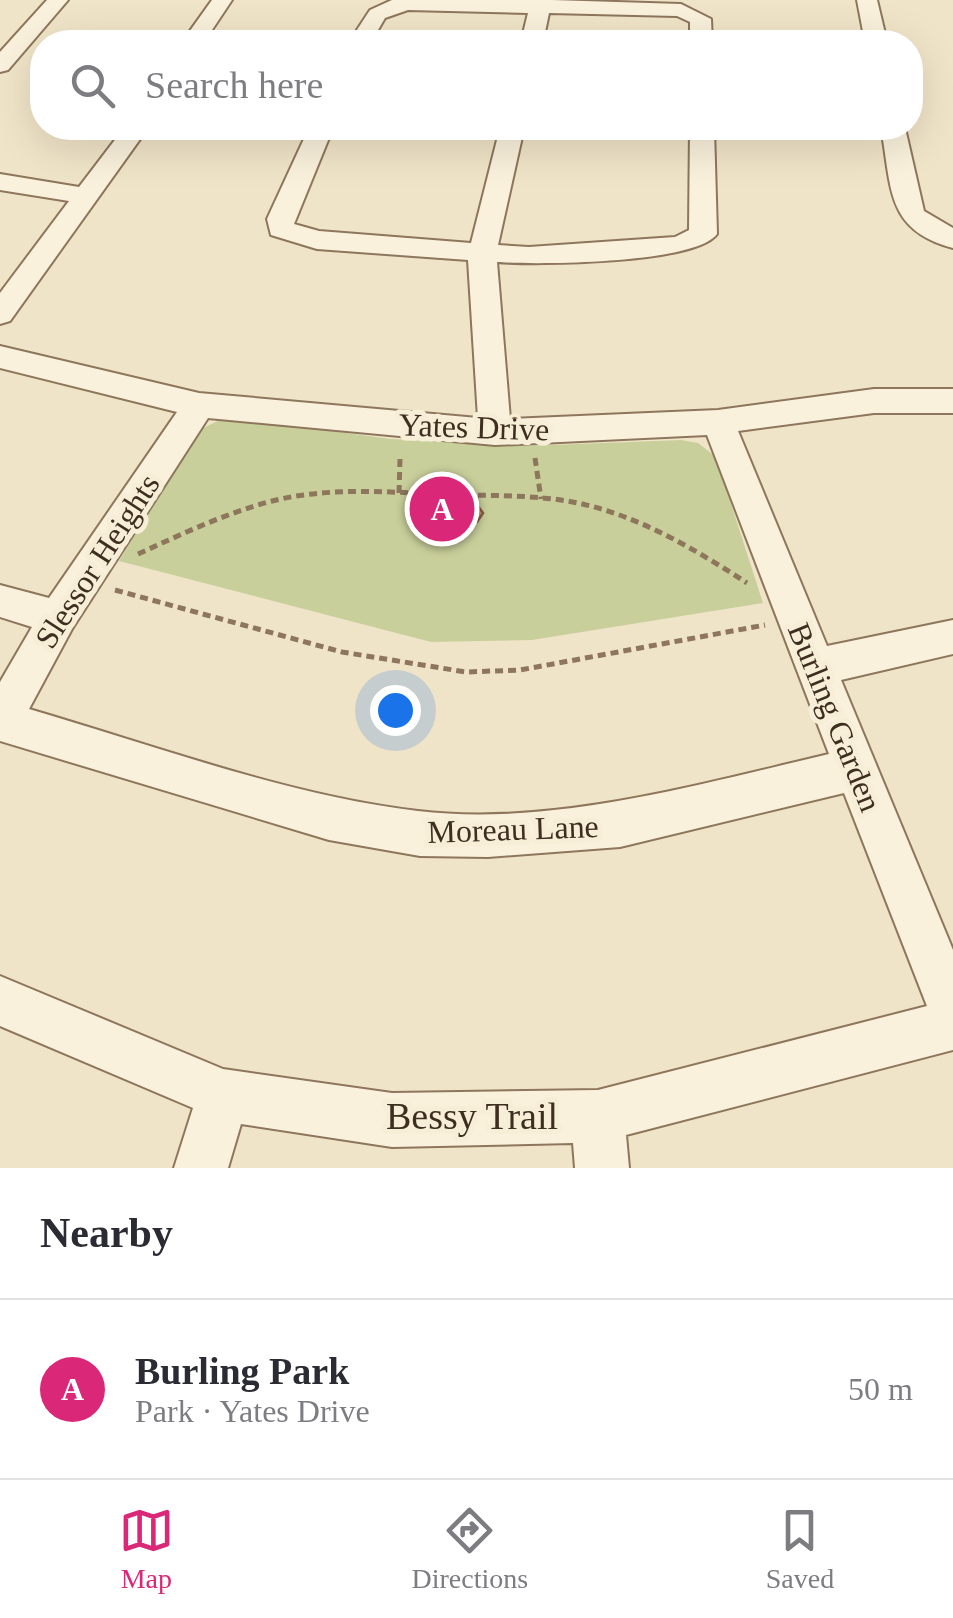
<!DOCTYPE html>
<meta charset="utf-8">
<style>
:root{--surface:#fff;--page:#f7f7f7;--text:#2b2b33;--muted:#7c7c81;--line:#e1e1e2;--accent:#db2777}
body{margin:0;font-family:Georgia,serif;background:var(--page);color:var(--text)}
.you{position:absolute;left:395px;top:710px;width:35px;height:35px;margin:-25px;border:8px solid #fff;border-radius:50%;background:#1a73e8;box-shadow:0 0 0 15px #1a73e833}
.badge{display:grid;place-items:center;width:65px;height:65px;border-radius:50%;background:var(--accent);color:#fff;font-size:32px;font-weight:700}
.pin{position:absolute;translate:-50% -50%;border:5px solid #fff;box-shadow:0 2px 10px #0006}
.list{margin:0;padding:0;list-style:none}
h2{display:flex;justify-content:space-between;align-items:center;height:130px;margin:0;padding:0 40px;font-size:42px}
h2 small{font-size:32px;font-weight:400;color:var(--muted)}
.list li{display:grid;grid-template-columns:65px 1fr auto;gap:30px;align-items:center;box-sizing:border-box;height:180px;padding:0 40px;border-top:2px solid var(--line)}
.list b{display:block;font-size:38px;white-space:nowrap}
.list p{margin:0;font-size:32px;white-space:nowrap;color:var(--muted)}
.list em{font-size:32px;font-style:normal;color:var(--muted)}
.icon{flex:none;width:55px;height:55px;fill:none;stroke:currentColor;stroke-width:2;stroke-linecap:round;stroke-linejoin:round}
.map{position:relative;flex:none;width:953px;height:1168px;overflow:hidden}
.search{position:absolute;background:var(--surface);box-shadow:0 10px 40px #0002;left:30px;right:30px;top:30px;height:110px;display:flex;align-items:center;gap:25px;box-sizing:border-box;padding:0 35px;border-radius:40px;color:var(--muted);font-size:38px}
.sheet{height:310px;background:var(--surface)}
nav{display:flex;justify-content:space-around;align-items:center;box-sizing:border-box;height:140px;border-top:2px solid var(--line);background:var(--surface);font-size:28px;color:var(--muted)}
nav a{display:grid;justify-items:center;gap:5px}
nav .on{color:var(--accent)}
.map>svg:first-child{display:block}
.green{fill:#c9cf9b}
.building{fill:#cf9f7d;stroke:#8d5f41;stroke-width:2.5}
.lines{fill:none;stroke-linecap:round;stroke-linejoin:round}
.minor-casing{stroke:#8d765c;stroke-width:4}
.path{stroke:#8d765c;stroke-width:5;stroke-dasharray:8 5;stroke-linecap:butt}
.minor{fill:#faf1dc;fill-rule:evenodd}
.labels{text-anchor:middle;stroke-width:10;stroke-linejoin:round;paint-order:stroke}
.street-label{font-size:32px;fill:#3d2e20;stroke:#f7eed8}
.near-street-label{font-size:38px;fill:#3d2e20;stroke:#f7eed8}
</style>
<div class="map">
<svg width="953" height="1168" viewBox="0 0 953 1168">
<rect width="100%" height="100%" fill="#f0e4c8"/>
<!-- green -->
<polygon class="green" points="226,417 391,439 524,446 681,440 698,443 716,457 763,603 532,640 431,642 119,561 199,430"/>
<!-- building -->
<polygon class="building" points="464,505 477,505 483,513 477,522 464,523 458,513"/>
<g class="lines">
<defs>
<g id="minor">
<polygon points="47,0 68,0 8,70 0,72 0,52"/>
<polygon points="212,0 232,0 204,42 182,42"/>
<polygon points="552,0 681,4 711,19 712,42 690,42 690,22 677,16 549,13 543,42 521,42 528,13 408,10 385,18 371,42 349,42 370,10 392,0"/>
<polygon points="857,0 877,0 887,42 865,42"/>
<polygon points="124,128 148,128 10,321 0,324 0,293 69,201 0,190 0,174 79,187"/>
<path d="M309 128H333L294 224 319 231 471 243 500 128H524L498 245 529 247 675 237 689 230 690 128H714L717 234C695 264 536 265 497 262L510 419 718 410 874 389H953V413H874L738 431 827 646 953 620V654L841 680 953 950V1050L626 1135 629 1168H575L573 1143 392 1147 241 1124 228 1168H174L193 1108 0 1026V976L223 1069 392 1093 598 1090 927 1006 844 793 620 847 488 857 420 856 329 840 0 741V682L32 627 0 617V585L49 598 177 412 0 368V346L199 393 478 418 468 260 317 249 271 235 267 219ZM208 418 495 445 707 435 829 754C700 784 551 827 418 811 289 796 153 745 29 709L72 629Z"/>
<path d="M881 128H905L924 211 953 228V248C885 230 892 187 881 128Z"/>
</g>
</defs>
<!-- minor casing -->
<use href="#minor" class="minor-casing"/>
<!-- path -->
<g class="path">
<polyline points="535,458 541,499"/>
<polyline points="399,493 400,459"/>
<path d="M138 554C182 534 226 513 272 501 324 488 379 491 431 494 474 496 518 494 561 500 629 510 690 546 747 583"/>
<polyline points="115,590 342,652 466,672 520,670 765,625"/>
</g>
<!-- minor -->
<use href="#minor" class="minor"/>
</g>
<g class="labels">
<!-- street labels -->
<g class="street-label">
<text transform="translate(474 427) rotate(2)" y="11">Yates Drive</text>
<text transform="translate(97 561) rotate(-57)" y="11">Slessor Heights</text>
<text transform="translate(835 717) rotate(68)" y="11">Burling Garden</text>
<text transform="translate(513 829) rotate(-2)" y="11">Moreau Lane</text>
</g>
<!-- near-street labels -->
<g class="near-street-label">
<text x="472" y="1129">Bessy Trail</text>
</g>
</g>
</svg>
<div class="you"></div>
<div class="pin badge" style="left:442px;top:509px">A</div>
<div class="search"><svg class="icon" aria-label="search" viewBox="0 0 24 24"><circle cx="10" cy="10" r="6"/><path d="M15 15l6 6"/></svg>Search here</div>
</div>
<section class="sheet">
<h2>Nearby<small></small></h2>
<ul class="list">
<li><span class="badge">A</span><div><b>Burling Park</b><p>Park · Yates Drive</p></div><em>50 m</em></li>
</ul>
</section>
<nav>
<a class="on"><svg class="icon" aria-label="map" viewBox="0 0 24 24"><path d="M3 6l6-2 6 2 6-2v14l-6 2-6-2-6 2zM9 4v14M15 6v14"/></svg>Map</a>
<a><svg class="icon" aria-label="directions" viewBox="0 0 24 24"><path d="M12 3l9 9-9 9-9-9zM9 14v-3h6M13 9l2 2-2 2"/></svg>Directions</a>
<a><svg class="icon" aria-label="saved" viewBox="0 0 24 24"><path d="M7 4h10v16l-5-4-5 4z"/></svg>Saved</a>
</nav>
